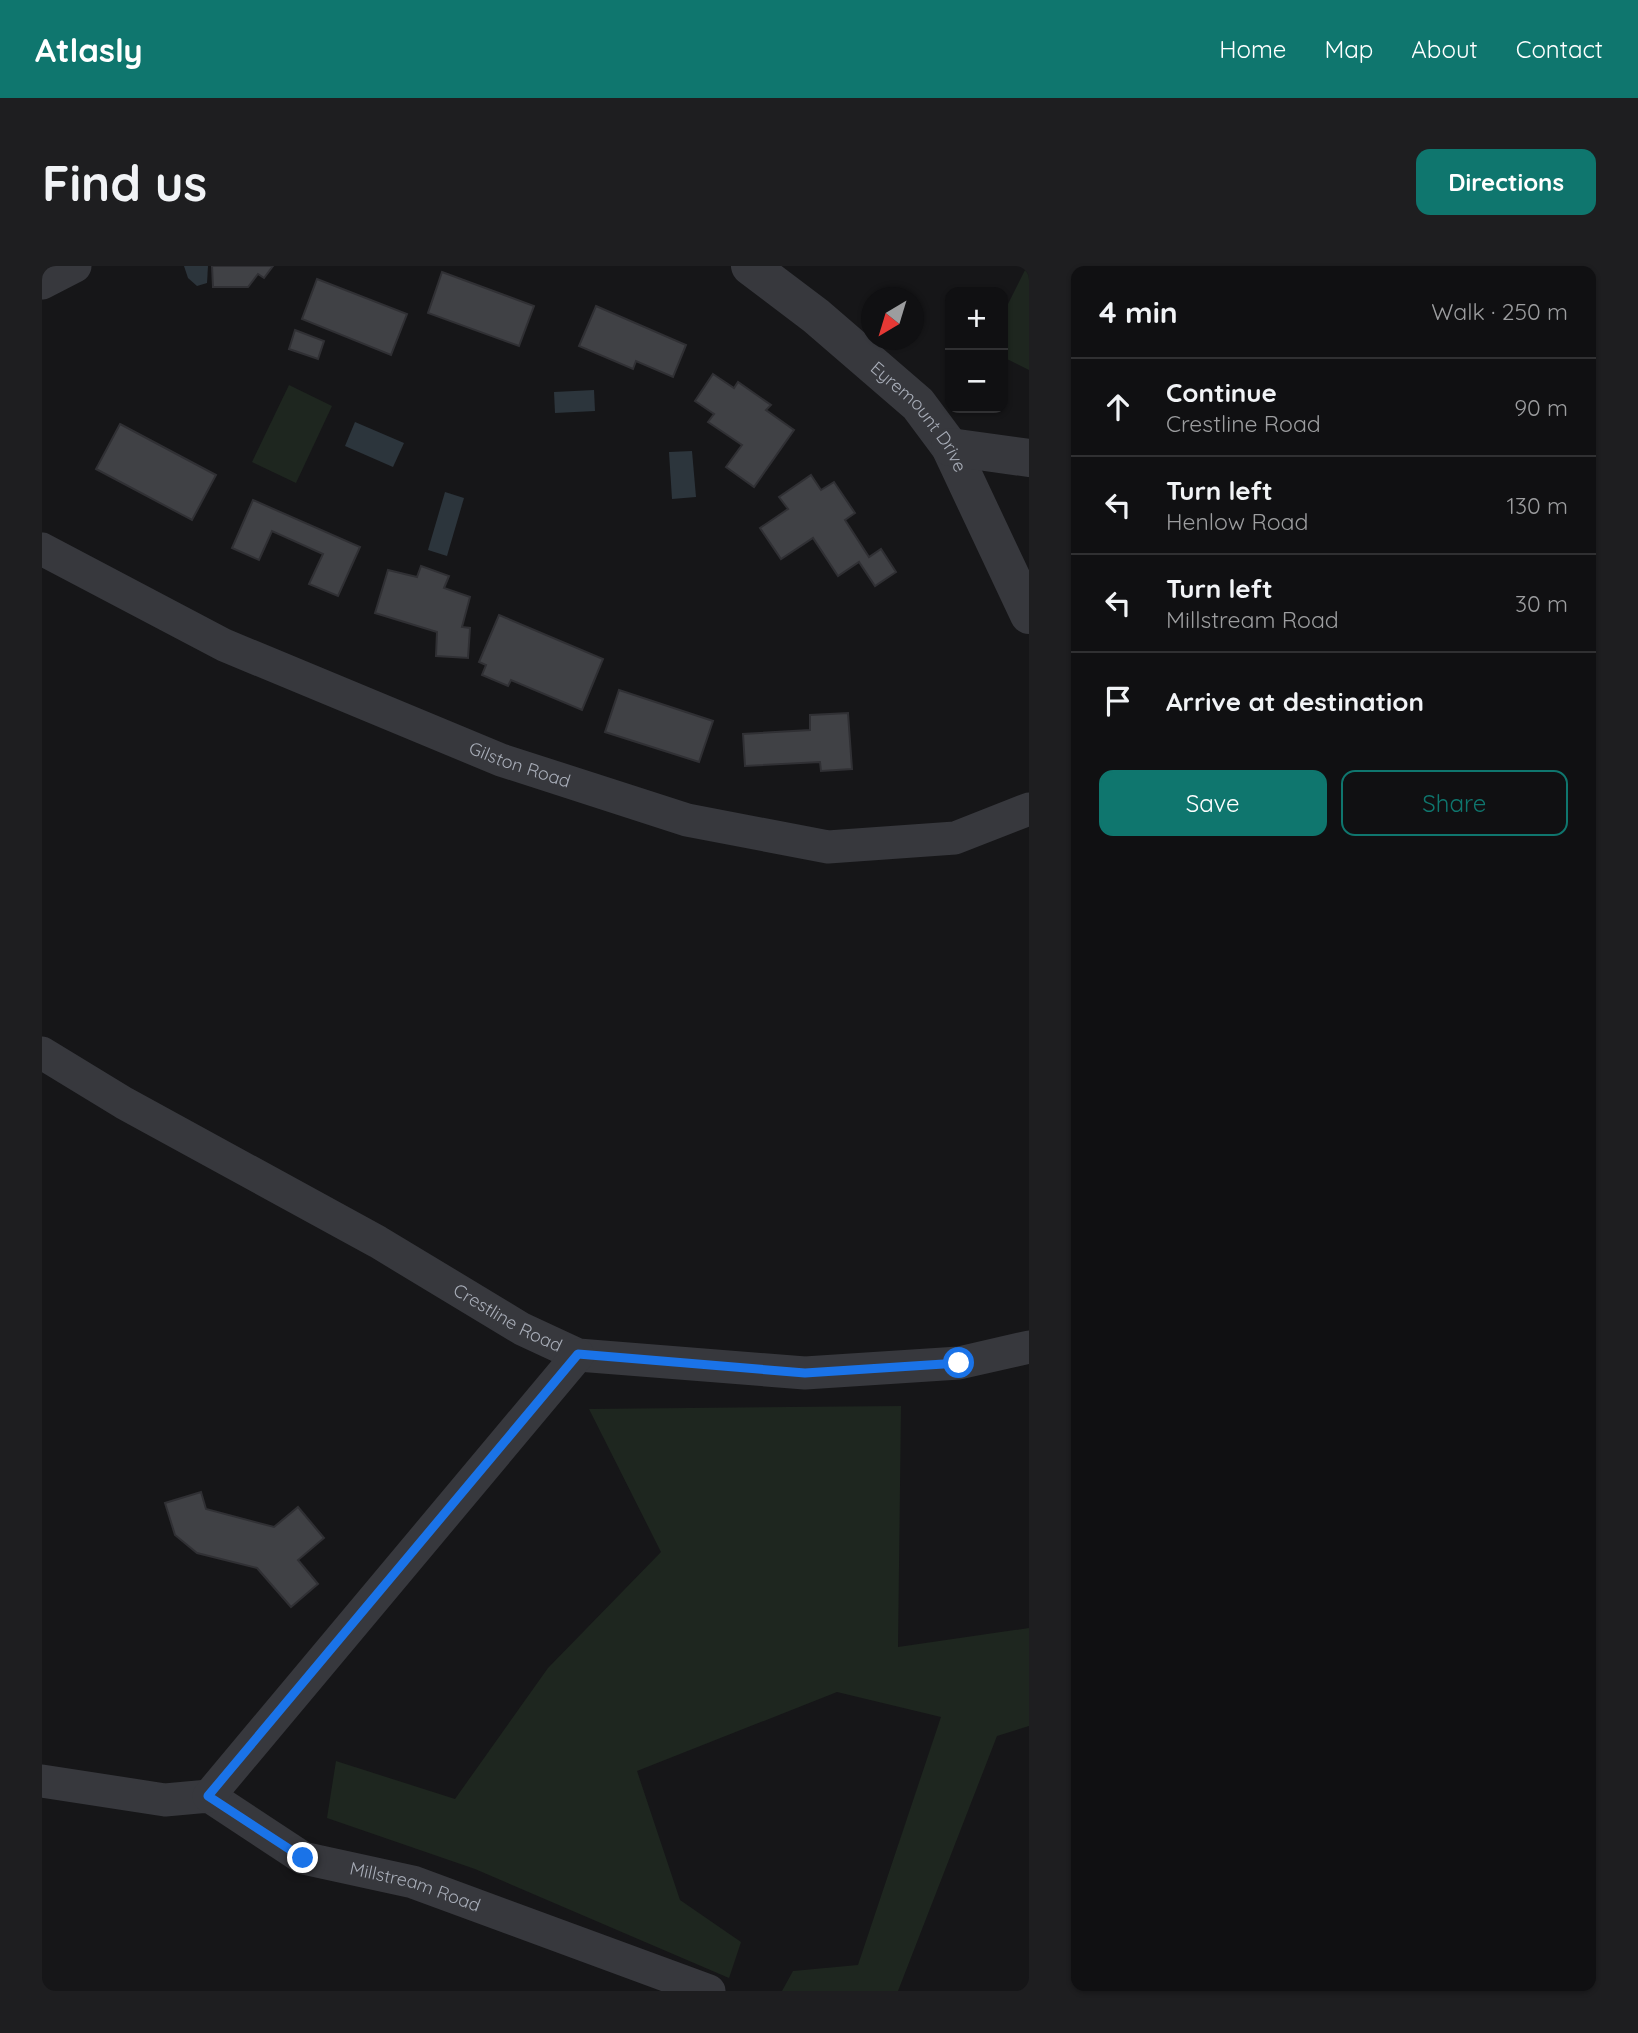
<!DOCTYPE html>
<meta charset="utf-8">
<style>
:root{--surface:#101012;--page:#1e1e20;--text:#f1f3f6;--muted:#9c9d9f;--line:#303032;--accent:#0f766e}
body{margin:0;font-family:Quicksand,sans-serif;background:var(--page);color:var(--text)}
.controls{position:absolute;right:21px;top:21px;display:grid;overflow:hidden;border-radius:14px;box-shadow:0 2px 5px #0004}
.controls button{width:63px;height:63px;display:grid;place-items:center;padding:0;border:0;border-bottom:2px solid var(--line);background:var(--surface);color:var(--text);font:35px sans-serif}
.compass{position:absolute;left:819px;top:21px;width:63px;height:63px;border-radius:50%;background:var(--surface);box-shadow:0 2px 5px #0004;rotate:218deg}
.stop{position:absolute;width:21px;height:21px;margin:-16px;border:5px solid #1a73e8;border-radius:50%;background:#fff}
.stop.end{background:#1a73e8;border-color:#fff;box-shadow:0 2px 7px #0008}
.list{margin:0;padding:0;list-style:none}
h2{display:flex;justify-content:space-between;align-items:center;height:91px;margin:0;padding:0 28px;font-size:30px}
h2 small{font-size:23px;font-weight:400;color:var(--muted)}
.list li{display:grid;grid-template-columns:46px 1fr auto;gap:21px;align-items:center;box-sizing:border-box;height:98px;padding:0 28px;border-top:2px solid var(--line)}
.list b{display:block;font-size:26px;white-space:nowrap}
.list p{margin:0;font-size:23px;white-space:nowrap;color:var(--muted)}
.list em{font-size:23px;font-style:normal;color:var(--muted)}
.actions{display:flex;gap:14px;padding:21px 28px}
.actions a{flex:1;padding:16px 0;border:2px solid var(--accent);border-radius:14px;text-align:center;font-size:24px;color:var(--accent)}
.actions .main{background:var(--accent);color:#fff}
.icon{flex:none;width:38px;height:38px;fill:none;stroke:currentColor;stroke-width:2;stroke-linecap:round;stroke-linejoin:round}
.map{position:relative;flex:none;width:987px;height:1725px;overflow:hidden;border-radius:14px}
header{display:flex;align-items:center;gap:42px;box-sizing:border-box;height:98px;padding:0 35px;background:var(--accent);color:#fff}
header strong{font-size:33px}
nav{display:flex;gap:38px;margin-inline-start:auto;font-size:24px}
.intro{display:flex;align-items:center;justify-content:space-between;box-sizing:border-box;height:168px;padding:0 42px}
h1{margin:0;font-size:49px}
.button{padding:18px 32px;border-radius:14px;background:var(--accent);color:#fff;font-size:24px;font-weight:700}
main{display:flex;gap:42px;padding:0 42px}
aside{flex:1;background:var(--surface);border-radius:14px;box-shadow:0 2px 5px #0004}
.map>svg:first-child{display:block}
.green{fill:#1e261f}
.water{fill:#2c353c}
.building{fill:#404145;stroke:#303034;stroke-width:2}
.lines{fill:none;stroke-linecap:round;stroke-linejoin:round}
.minor{stroke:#37383d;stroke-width:33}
.tertiary{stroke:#37383d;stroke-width:38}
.route{stroke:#1a73e8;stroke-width:9}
.labels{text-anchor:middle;stroke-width:6;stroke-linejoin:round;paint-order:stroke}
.street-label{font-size:18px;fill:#a8adb8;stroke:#111113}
</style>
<header>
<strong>Atlasly</strong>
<nav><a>Home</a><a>Map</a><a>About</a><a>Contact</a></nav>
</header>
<div class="intro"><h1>Find us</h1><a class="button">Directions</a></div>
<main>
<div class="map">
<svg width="987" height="1725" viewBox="0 0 987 1725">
<rect width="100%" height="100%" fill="#161618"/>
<!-- green -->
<g class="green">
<polygon points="985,0 987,0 987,104 961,91 961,48"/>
<polygon points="247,119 290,140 254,217 210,196"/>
<polygon points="859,1140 856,1381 987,1362 987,1460 955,1470 856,1725 740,1725 751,1705 816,1699 899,1451 795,1426 595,1505 638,1634 699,1676 687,1712 433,1603 285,1552 294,1495 413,1533 506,1402 619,1286 547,1143"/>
</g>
<!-- water -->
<g class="water">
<polygon points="142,0 166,0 165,17 155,20 146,12"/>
<polygon points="552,124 553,145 513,147 512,126"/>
<polygon points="313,156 362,177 351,201 303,180"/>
<polygon points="650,185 654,231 630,233 627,186"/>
<polygon points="403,226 422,232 405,290 386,284"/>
</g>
<!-- building -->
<g class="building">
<polygon points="170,0 231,0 222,12 216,8 206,21 171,21"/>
<polygon points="400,6 492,40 477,80 386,47"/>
<polygon points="275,13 365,48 349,89 260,53"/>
<polygon points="554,40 644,79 631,111 594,95 591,103 537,80"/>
<polygon points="253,64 282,75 276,93 247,83"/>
<polygon points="671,108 692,122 696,116 729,139 724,144 752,164 712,221 684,201 700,179 666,156 672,148 653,135"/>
<polygon points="78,158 174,209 150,254 54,203"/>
<polygon points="769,209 779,224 792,216 813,247 803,254 827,291 839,283 854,306 833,320 817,296 796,310 771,272 739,293 718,262 746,243 737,231"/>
<polygon points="211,234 318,281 296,330 267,318 281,288 230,265 217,294 190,282"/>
<polygon points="379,300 407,310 402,322 428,331 420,361 428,362 426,392 394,390 395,366 333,347 346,304 375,311"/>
<polygon points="457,349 561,393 540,444 469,414 466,420 440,409 444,399 437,396"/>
<polygon points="577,424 671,455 657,496 563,466"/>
<polygon points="806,447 810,503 779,505 778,496 703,500 701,468 768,464 768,449"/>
<polygon points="159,1226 164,1243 232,1261 256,1241 282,1272 256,1294 276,1318 249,1341 215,1302 155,1287 133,1269 123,1237"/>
</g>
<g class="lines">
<!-- minor -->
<g class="minor">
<polyline points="0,17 33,0"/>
<path id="s1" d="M0 283 182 379 459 494 645 554 786 581 913 572 987 543"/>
<path id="s2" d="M0 787 82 837 336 976 480 1063 536 1089 763 1107 917 1097 987 1081"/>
<path id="s3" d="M0 1515 123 1534 167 1530 261 1592 371 1616 667 1725"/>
<polyline points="167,1530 536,1089"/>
</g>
<!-- tertiary -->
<g class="tertiary">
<path id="s4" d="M708 0 774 50 876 138 908 181 987 349"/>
<polyline points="908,181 987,192"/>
</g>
</g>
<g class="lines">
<!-- route -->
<polyline class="route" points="261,1592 166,1530 536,1088 763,1107 917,1097"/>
</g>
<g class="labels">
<!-- street labels -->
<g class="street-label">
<text dy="6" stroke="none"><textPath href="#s4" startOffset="228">Eyremount Drive</textPath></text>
<text dy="6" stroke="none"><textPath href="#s1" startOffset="525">Gilston Road</textPath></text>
<text dy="6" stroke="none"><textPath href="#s2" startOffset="536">Crestline Road</textPath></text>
<text dy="6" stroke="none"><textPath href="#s3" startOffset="397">Millstream Road</textPath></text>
</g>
</g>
</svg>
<div class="controls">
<button>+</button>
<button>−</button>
</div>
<svg class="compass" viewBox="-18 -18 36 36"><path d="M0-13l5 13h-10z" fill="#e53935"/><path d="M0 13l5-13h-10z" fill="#9c9d9f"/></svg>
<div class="stop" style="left:917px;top:1097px"></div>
<div class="stop end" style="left:261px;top:1592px"></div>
</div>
<aside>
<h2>4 min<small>Walk · 250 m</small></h2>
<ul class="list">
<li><svg class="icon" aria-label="ahead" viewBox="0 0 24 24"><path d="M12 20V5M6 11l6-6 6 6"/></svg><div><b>Continue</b><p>Crestline Road</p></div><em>90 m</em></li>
<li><svg class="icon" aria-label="left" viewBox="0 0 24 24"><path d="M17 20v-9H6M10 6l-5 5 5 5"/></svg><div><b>Turn left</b><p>Henlow Road</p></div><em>130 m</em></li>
<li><svg class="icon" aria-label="left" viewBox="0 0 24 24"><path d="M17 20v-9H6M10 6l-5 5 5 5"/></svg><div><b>Turn left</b><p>Millstream Road</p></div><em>30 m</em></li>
<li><svg class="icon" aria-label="arrive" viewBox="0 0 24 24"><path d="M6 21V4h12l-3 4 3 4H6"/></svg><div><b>Arrive at destination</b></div></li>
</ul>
<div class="actions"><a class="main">Save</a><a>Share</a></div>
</aside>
</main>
